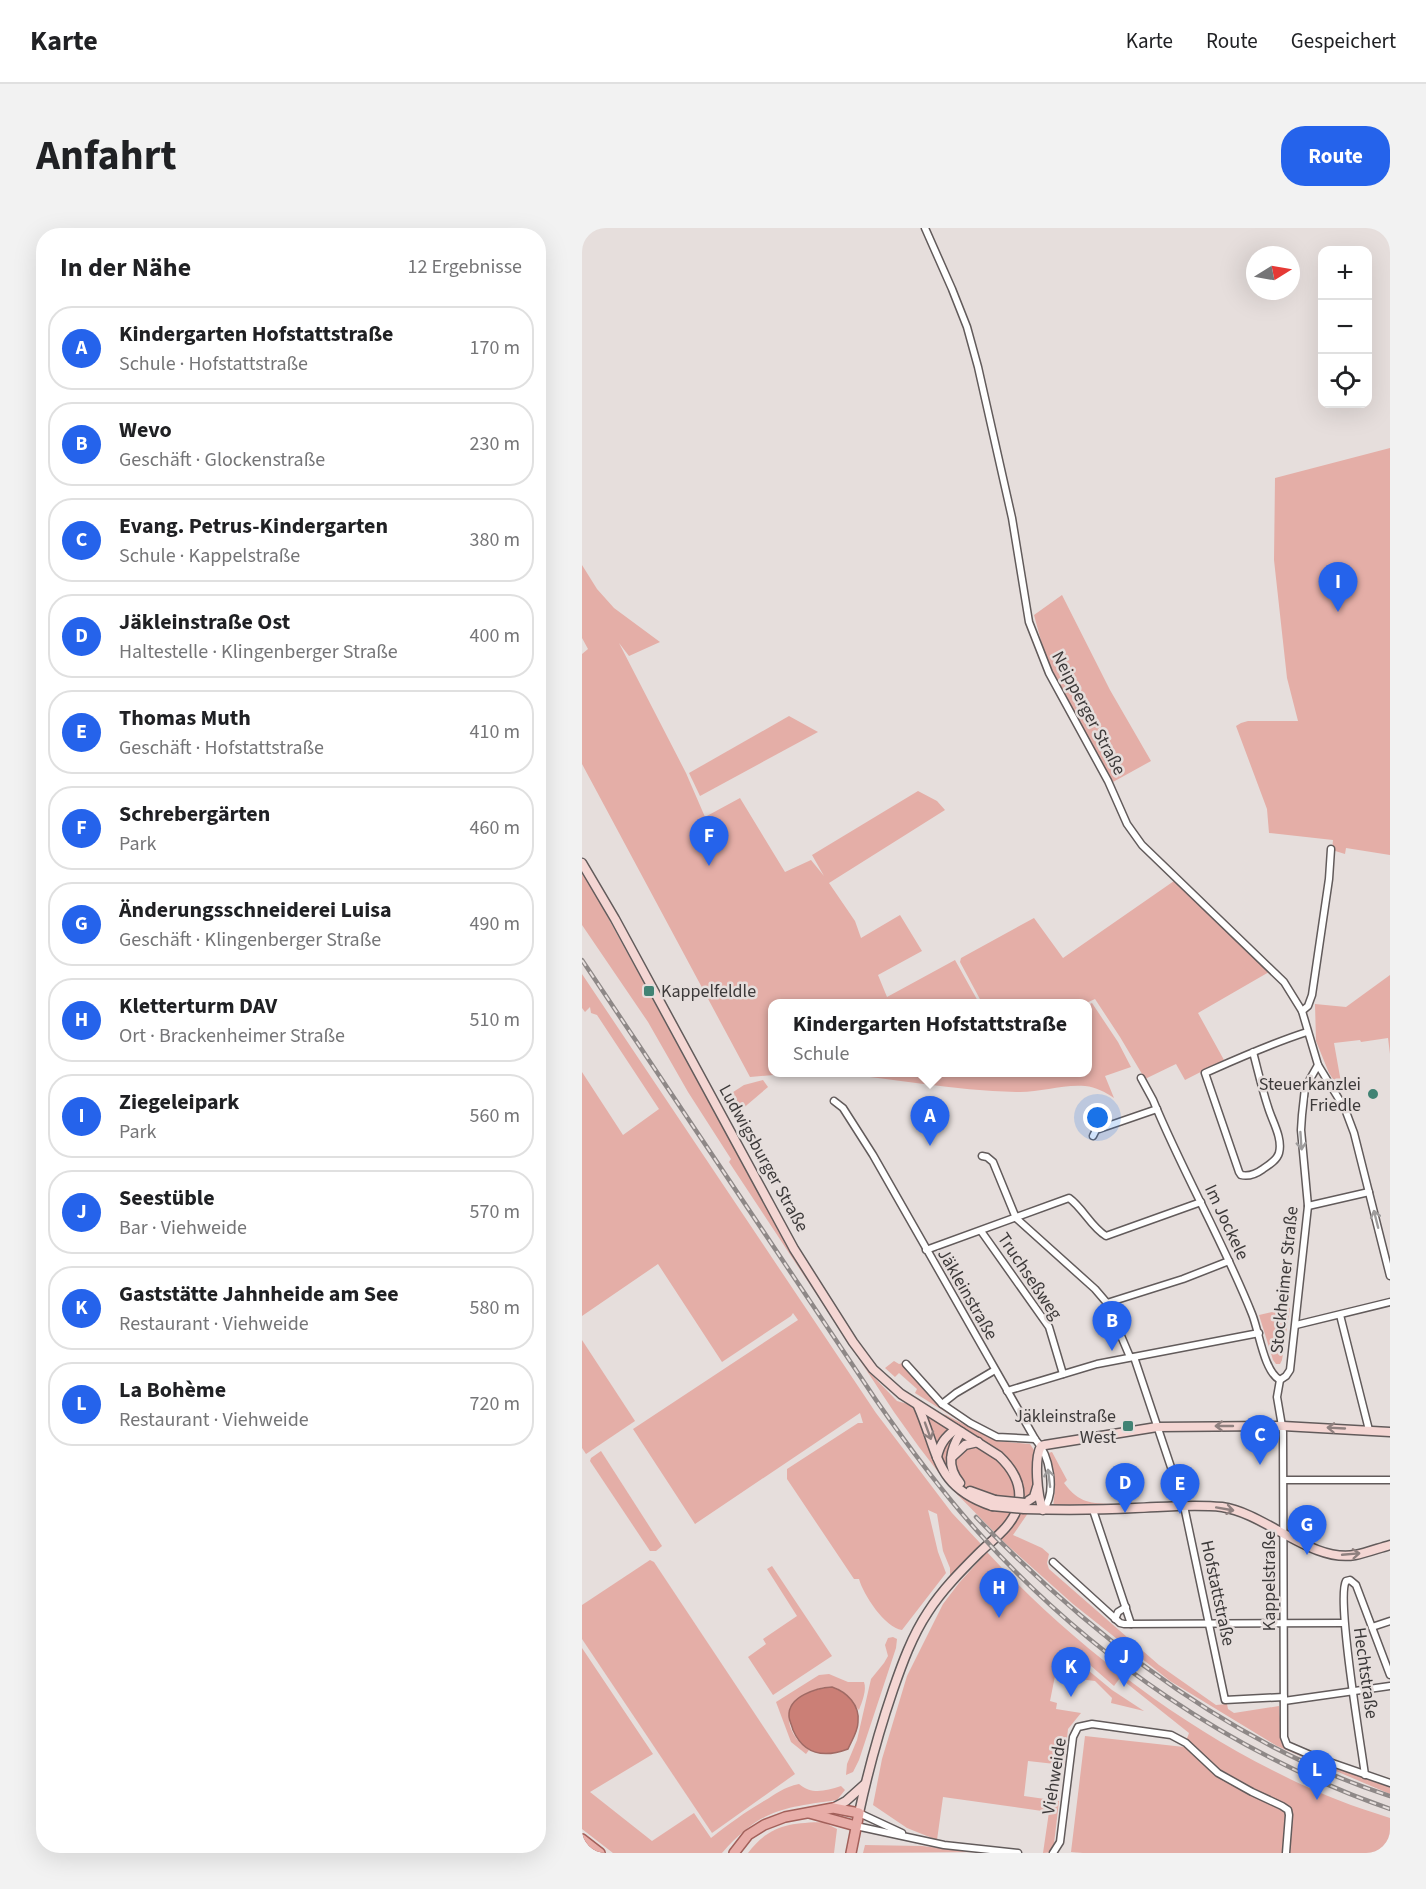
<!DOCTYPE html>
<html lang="de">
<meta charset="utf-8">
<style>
:root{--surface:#fff;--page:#f2f2f2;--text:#202124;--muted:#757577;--line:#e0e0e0;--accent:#2563eb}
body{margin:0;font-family:"Source Sans 3",sans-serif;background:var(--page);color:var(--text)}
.controls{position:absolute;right:18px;top:18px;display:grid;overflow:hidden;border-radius:12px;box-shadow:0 6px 24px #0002}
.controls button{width:54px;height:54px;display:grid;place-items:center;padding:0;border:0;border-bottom:2px solid var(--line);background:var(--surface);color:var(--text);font:30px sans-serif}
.compass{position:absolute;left:664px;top:18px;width:54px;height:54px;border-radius:50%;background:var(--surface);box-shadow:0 6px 24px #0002;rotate:79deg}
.you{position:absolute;left:516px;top:890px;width:21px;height:21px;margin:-15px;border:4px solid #fff;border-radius:50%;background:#1a73e8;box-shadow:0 0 0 9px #1a73e833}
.badge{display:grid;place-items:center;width:39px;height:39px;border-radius:50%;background:var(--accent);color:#fff;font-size:20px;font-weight:700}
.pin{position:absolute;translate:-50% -50px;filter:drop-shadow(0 2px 3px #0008)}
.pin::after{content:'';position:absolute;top:32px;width:21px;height:18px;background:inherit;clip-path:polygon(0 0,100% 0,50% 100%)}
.popup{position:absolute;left:186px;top:771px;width:324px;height:78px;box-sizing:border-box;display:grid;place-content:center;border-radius:12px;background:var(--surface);filter:drop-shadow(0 2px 4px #0005);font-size:20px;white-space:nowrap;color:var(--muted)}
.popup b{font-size:22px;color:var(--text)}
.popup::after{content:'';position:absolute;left:50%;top:100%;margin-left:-12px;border:12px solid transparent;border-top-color:var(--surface)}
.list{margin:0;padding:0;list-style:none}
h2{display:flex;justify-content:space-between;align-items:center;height:78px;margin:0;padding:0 24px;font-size:26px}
h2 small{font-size:20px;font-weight:400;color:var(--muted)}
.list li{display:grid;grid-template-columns:39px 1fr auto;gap:18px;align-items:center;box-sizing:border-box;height:84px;margin:0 12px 12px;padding:0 12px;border:2px solid var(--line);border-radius:24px}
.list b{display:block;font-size:22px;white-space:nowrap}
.list p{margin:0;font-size:20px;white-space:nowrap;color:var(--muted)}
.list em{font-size:20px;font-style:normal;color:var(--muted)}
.icon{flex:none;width:33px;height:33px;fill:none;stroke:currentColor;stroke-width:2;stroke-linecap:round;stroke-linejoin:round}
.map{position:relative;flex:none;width:808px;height:1625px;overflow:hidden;border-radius:24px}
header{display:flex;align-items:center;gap:36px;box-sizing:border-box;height:84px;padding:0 30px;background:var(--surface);border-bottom:2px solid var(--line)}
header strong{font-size:28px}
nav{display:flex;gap:33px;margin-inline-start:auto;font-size:21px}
.intro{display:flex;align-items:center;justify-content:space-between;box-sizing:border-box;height:144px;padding:0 36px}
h1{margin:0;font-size:42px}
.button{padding:15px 27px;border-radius:24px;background:var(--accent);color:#fff;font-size:21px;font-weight:700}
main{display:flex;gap:36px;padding:0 36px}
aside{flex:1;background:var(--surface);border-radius:24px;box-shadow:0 6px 24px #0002}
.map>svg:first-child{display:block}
.green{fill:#e4aea7}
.water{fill:#cb7f76;stroke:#a06a64;stroke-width:1.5}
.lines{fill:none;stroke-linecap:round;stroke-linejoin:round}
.street-casing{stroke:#625b5b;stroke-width:9}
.secondary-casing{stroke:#625b5b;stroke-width:11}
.primary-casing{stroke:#a2605a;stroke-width:12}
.street{stroke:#fff;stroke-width:6}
.secondary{stroke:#f4d6d3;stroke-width:8}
.primary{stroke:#e8aca7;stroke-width:9}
.rail-casing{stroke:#8e8887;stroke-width:4.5}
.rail{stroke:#e6dedc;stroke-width:2;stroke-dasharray:7;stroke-linecap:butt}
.secondary-bridge-casing{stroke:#625b5b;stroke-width:11;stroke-linecap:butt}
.secondary-bridge{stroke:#f4d6d3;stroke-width:8}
.oneway{stroke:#9e9c9c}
.oneway2{stroke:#8f807f}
.poi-dot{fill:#418374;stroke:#e6dedc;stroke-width:2}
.labels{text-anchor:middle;stroke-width:5;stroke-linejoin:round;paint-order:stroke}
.street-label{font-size:18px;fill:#3d3a3a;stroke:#e6dedc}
.poi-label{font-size:18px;fill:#3d3a3a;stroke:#e6dedc;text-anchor:end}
</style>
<header>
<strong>Karte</strong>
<nav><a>Karte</a><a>Route</a><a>Gespeichert</a></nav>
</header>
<div class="intro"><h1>Anfahrt</h1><a class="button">Route</a></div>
<main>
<aside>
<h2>In der Nähe<small>12 Ergebnisse</small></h2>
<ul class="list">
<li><span class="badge">A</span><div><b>Kindergarten Hofstattstraße</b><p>Schule · Hofstattstraße</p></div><em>170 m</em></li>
<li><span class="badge">B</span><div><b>Wevo</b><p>Geschäft · Glockenstraße</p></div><em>230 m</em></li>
<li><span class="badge">C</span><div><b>Evang. Petrus-Kindergarten</b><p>Schule · Kappelstraße</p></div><em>380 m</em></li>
<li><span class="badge">D</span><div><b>Jäkleinstraße Ost</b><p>Haltestelle · Klingenberger Straße</p></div><em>400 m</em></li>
<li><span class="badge">E</span><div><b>Thomas Muth</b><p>Geschäft · Hofstattstraße</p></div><em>410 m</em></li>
<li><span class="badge">F</span><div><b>Schrebergärten</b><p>Park</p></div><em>460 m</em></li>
<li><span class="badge">G</span><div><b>Änderungsschneiderei Luisa</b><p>Geschäft · Klingenberger Straße</p></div><em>490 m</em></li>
<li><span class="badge">H</span><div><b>Kletterturm DAV</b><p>Ort · Brackenheimer Straße</p></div><em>510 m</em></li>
<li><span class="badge">I</span><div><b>Ziegeleipark</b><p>Park</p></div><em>560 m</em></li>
<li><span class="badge">J</span><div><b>Seestüble</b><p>Bar · Viehweide</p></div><em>570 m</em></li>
<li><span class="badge">K</span><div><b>Gaststätte Jahnheide am See</b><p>Restaurant · Viehweide</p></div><em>580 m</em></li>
<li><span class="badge">L</span><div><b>La Bohème</b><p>Restaurant · Viehweide</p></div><em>720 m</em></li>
</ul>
</aside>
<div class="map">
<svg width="808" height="1625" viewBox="0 0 808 1625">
<rect width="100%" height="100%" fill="#e6dedc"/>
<!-- green -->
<g class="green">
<polygon points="808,220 808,627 764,620 763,626 750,622 751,612 687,605 685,581 654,498 659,495 666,493 716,493 705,450 692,332 693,250"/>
<polygon points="0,337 15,361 32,380 78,414 47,428 37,415 104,545 123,589 158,570 203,644 229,632 242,648 230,627 336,563 355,573 363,582 247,655 273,693 279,710 318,687 340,723 296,747 305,769 373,732 397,775 190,776 190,844 216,845 168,849 0,536 0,426 6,421 0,410"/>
<polygon points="480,367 528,462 569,533 531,554 470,445 461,420 452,387"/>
<polygon points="207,488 236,504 118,568 107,545"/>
<polygon points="0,642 196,1001 239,1072 285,1142 315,1173 364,1187 414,1213 448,1216 454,1225 455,1272 431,1307 460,1320 467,1326 465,1335 467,1341 577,1437 634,1477 645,1476 646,1481 652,1485 697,1478 700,1516 744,1537 808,1558 808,1566 695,1518 588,1453 491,1376 424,1316 367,1258 337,1219 312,1184 147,934 149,931 106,864 66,794 0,697"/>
<polygon points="592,653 687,744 616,785 642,832 603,852 594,836 563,851 538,809 513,771 502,776 400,775 378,734 379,730 452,690 481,730"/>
<path d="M0 746 294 1185 370 1285 399 1316 368 1348V1340L361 1323 355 1286 346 1282 356 1324 364 1345 320 1402C303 1400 281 1366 277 1351H272L205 1251V1241L276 1195H281L278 1185 113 1296 51 1201 216 1092 211 1085 209 1088 140 1134 76 1036 0 1088V844L41 907 77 881 15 787 9 785 8 779 3 784 0 780Z"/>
<polygon points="808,747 808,826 806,810 779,814 778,812 752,815 760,860 758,862 747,845 734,813 733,776 764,779"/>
<path d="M510 775 536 814 549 839 523 848 532 870C523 864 514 859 503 858 480 856 457 865 434 864 371 863 312 850 250 845L506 844V777Z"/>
<polygon points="181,852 186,859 152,888 144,873 145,868 162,857"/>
<polygon points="708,1080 700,1132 698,1136 694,1136 691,1132 677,1087"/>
<polygon points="0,1112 53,1193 4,1226 0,1220"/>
<polygon points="312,1133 317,1136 321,1135 385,1195 384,1197 333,1165 335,1161 317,1145 313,1149 303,1140"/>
<polygon points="19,1223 80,1318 74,1323 68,1323 8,1233 9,1230"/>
<path d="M470 1224 485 1252 482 1255C498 1276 508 1275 533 1276V1279L507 1280 499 1276 493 1279 471 1280 473 1260 463 1226Z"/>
<path d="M405 1324C499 1426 627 1521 756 1572 773 1579 791 1584 808 1590V1625H501L489 1624 503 1508 602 1519 607 1505 538 1450 532 1458 493 1424 489 1428 530 1462 562 1483 529 1475 530 1470 513 1453 473 1448 468 1473 475 1475 474 1481 499 1485 486 1501 482 1537 446 1533 442 1568 477 1573 471 1624 461 1625 467 1584 361 1569 355 1612 325 1600 291 1577 300 1531 325 1448 361 1376 377 1355Z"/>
<polygon points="68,1332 72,1334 213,1546 130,1605 0,1411 0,1377"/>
<polygon points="190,1338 250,1428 191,1467 166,1429 184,1416 181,1411 215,1388 185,1341"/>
<polygon points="311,1409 315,1411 314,1420 277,1532 271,1544 264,1547 265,1536 275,1512 289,1451 302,1435 306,1428 303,1417 306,1410"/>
<path d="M0 1420 71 1526 8 1564 70 1613 112 1585 129 1610C147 1596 163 1584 182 1573 194 1566 202 1559 217 1556 230 1567 243 1563 259 1558L263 1562 255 1572C200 1580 179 1581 140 1625H31L0 1601Z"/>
<path d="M247 1446 266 1454H282C285 1462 280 1474 277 1482 269 1475 266 1464 254 1460 247 1457 239 1460 232 1462 199 1474 200 1503 227 1522L224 1526 209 1514 194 1474 237 1447Z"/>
<path d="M241 1594 255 1601 252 1625H166C187 1597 208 1595 241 1594Z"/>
<polygon points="283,1617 340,1618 391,1624 281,1625"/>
</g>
<!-- water -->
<path class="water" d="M250 1459C265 1464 278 1477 276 1494 276 1503 270 1512 266 1521 242 1530 222 1527 211 1502 210 1498 207 1492 207 1488 206 1468 235 1460 250 1459Z"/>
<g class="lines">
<defs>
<g id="street">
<polyline points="343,0 370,61 385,99 396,139 430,290 447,394 467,445 526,553 545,596 560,617 702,754 720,783 736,837 763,881 772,905 808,1048"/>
<polyline points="720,783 726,778 730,767 747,651 749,621"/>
<path d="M671 824C676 843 680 861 686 879 690 893 701 910 697 925 695 932 687 937 681 941 674 946 667 949 659 947L657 944 623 845C657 830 690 815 725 804"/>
<polyline points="736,837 723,860 720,887 719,902 726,978 708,1142 704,1148 698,1152 695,1169 701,1204 702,1509 705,1517 733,1529 808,1555"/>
<path d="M559 850 571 872C601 945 641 1013 670 1086 677 1103 682 1144 698 1152"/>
<path d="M252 873 261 880 291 927 453 1211C468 1227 475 1264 461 1282"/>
<polyline points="511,908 514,902 575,881"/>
<polyline points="400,928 405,929 411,934 434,990 513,1061 525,1075 548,1129"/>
<polyline points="726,978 787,964"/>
<polyline points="399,1003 467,1099 481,1146"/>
<path d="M344 1022 487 970C501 980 509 999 524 1008L619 974"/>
<polyline points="525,1075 601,1051 647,1033"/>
<polyline points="758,1087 787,1202"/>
<polyline points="714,1097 808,1074"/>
<polyline points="552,1129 602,1278 643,1472 702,1469"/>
<polyline points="324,1136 360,1176 388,1195 415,1209 453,1211"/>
<polyline points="425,1163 515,1136 677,1105"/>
<polyline points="360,1176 374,1165 413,1142"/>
<polyline points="702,1252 808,1252"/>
<polyline points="511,1282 549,1396"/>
<polyline points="471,1334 538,1395 542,1396 762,1395"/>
<polyline points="533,1391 536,1384 544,1379"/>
<polyline points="790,1399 808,1393"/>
<polyline points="702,1473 808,1458"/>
<path d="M783 1547C779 1517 754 1370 764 1353L768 1352 774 1357 808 1447"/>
<polyline points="277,1585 320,1605"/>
<polyline points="274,1598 362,1617 436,1625"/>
<polyline points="471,1625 478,1614 491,1509 496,1499 510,1496 589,1507 604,1515 636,1545 670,1564 700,1578 706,1582 707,1587 704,1625"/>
</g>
<g id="secondary">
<path d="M0 635 33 691 212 1021 271 1114 291 1141 319 1166 417 1228C432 1242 442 1260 435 1281 429 1299 410 1312 397 1325 379 1343 360 1362 346 1384 330 1408 320 1436 311 1462 297 1503 286 1543 277 1585"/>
<path d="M336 1178C357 1226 353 1259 410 1278"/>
<path d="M355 1229C358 1216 363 1209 374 1201"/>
<polyline points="370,1229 383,1217 396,1214"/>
<path d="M378 1255C364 1238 368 1222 379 1204"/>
<polyline points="388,1263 413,1272"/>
<polyline points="443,1275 452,1269 455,1259"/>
<path d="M442 1281C479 1282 516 1282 553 1280 582 1279 611 1276 640 1279 683 1285 730 1335 773 1327 784 1325 797 1320 808 1317"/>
<path d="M461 1282C455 1267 452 1231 459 1218L463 1217 575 1199 701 1198 808 1204"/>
<polyline points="251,1580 264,1573 283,1556"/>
</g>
<g id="primary">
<polyline points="227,1585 274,1598"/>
<polyline points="0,1611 18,1625"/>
<polyline points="152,1625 166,1607 182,1597 203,1589 251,1580 277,1585 269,1625"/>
</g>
</defs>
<!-- street casing -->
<use href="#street" class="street-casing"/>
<!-- secondary casing -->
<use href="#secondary" class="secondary-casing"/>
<!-- primary casing -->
<use href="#primary" class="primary-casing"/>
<!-- street -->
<use href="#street" class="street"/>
<!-- secondary -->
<use href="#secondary" class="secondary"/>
<!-- primary -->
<use href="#primary" class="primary"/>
<defs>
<g id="rail">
<path d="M0 732 294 1172C326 1218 359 1263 397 1305 508 1429 651 1526 808 1581"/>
<path d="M394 1289C509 1408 649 1517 808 1568"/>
</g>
</defs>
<!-- rail casing -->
<use href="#rail" class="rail-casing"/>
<!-- rail -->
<use href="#rail" class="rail"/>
<defs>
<g id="secondary-bridge">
<polyline points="413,1272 443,1275"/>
<polyline points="410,1278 442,1281"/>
</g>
</defs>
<!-- secondary-bridge casing -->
<use href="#secondary-bridge" class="secondary-bridge-casing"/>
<!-- secondary-bridge -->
<use href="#secondary-bridge" class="secondary-bridge"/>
</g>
<!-- one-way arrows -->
<defs><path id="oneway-shaft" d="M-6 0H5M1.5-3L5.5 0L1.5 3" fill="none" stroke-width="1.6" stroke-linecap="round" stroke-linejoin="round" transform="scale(1.5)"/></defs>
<g class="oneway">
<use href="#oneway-shaft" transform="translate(719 913) rotate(86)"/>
<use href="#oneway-shaft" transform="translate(794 991) rotate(-104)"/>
<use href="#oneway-shaft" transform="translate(467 1250) rotate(-97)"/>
</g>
<g class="oneway2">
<use href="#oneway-shaft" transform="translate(642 1198) rotate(180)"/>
<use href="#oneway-shaft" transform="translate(754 1200) rotate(-177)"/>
<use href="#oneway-shaft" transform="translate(346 1203) rotate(70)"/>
<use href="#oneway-shaft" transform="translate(643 1281) rotate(10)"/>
<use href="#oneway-shaft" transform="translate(769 1326) rotate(-5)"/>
</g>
<!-- markers -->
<g class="poi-dot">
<rect x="61" y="757" width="12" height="12" rx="3"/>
<circle cx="791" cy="866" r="6"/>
<rect x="540" y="1192" width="12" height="12" rx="3"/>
</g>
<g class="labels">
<!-- street labels -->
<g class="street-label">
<text transform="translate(507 485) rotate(62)" y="6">Neipperger Straße</text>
<text transform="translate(182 930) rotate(61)" y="6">Ludwigsburger Straße</text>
<text transform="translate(645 994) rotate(65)" y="6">Im Jockele</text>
<text transform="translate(448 1048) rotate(56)" y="6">Truchseßweg</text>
<text transform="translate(702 1052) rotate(-84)" y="6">Stockheimer Straße</text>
<text transform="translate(386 1066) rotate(60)" y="6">Jäkleinstraße</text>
<text transform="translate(687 1353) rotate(-90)" y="6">Kappelstraße</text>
<text transform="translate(636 1365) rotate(78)" y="6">Hofstattstraße</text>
<text transform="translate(784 1445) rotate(82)" y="6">Hechtstraße</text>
<text transform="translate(472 1548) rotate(-81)" y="6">Viehweide</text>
</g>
<!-- poi labels -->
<g class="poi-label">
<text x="79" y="769" text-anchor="start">Kappelfeldle</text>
<text x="779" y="862">Steuerkanzlei<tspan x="779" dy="21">Friedle</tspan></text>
<text x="534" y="1194">Jäkleinstraße<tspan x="534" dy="21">West</tspan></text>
</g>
</g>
</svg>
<div class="controls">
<button>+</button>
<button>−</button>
<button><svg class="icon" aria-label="locate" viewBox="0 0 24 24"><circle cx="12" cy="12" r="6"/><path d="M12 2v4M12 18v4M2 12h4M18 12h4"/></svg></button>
</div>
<svg class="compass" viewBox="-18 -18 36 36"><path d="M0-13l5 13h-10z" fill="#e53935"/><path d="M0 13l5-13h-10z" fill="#757577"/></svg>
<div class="you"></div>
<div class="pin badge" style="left:348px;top:918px">A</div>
<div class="popup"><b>Kindergarten Hofstattstraße</b>Schule</div>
<div class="pin badge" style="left:530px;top:1123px">B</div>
<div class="pin badge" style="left:678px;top:1237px">C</div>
<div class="pin badge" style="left:543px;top:1285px">D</div>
<div class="pin badge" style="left:598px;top:1286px">E</div>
<div class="pin badge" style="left:127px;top:638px">F</div>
<div class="pin badge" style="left:725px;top:1327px">G</div>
<div class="pin badge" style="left:417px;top:1390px">H</div>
<div class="pin badge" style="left:756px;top:384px">I</div>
<div class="pin badge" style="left:542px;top:1459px">J</div>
<div class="pin badge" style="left:489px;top:1469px">K</div>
<div class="pin badge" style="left:735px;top:1572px">L</div>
</div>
</main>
